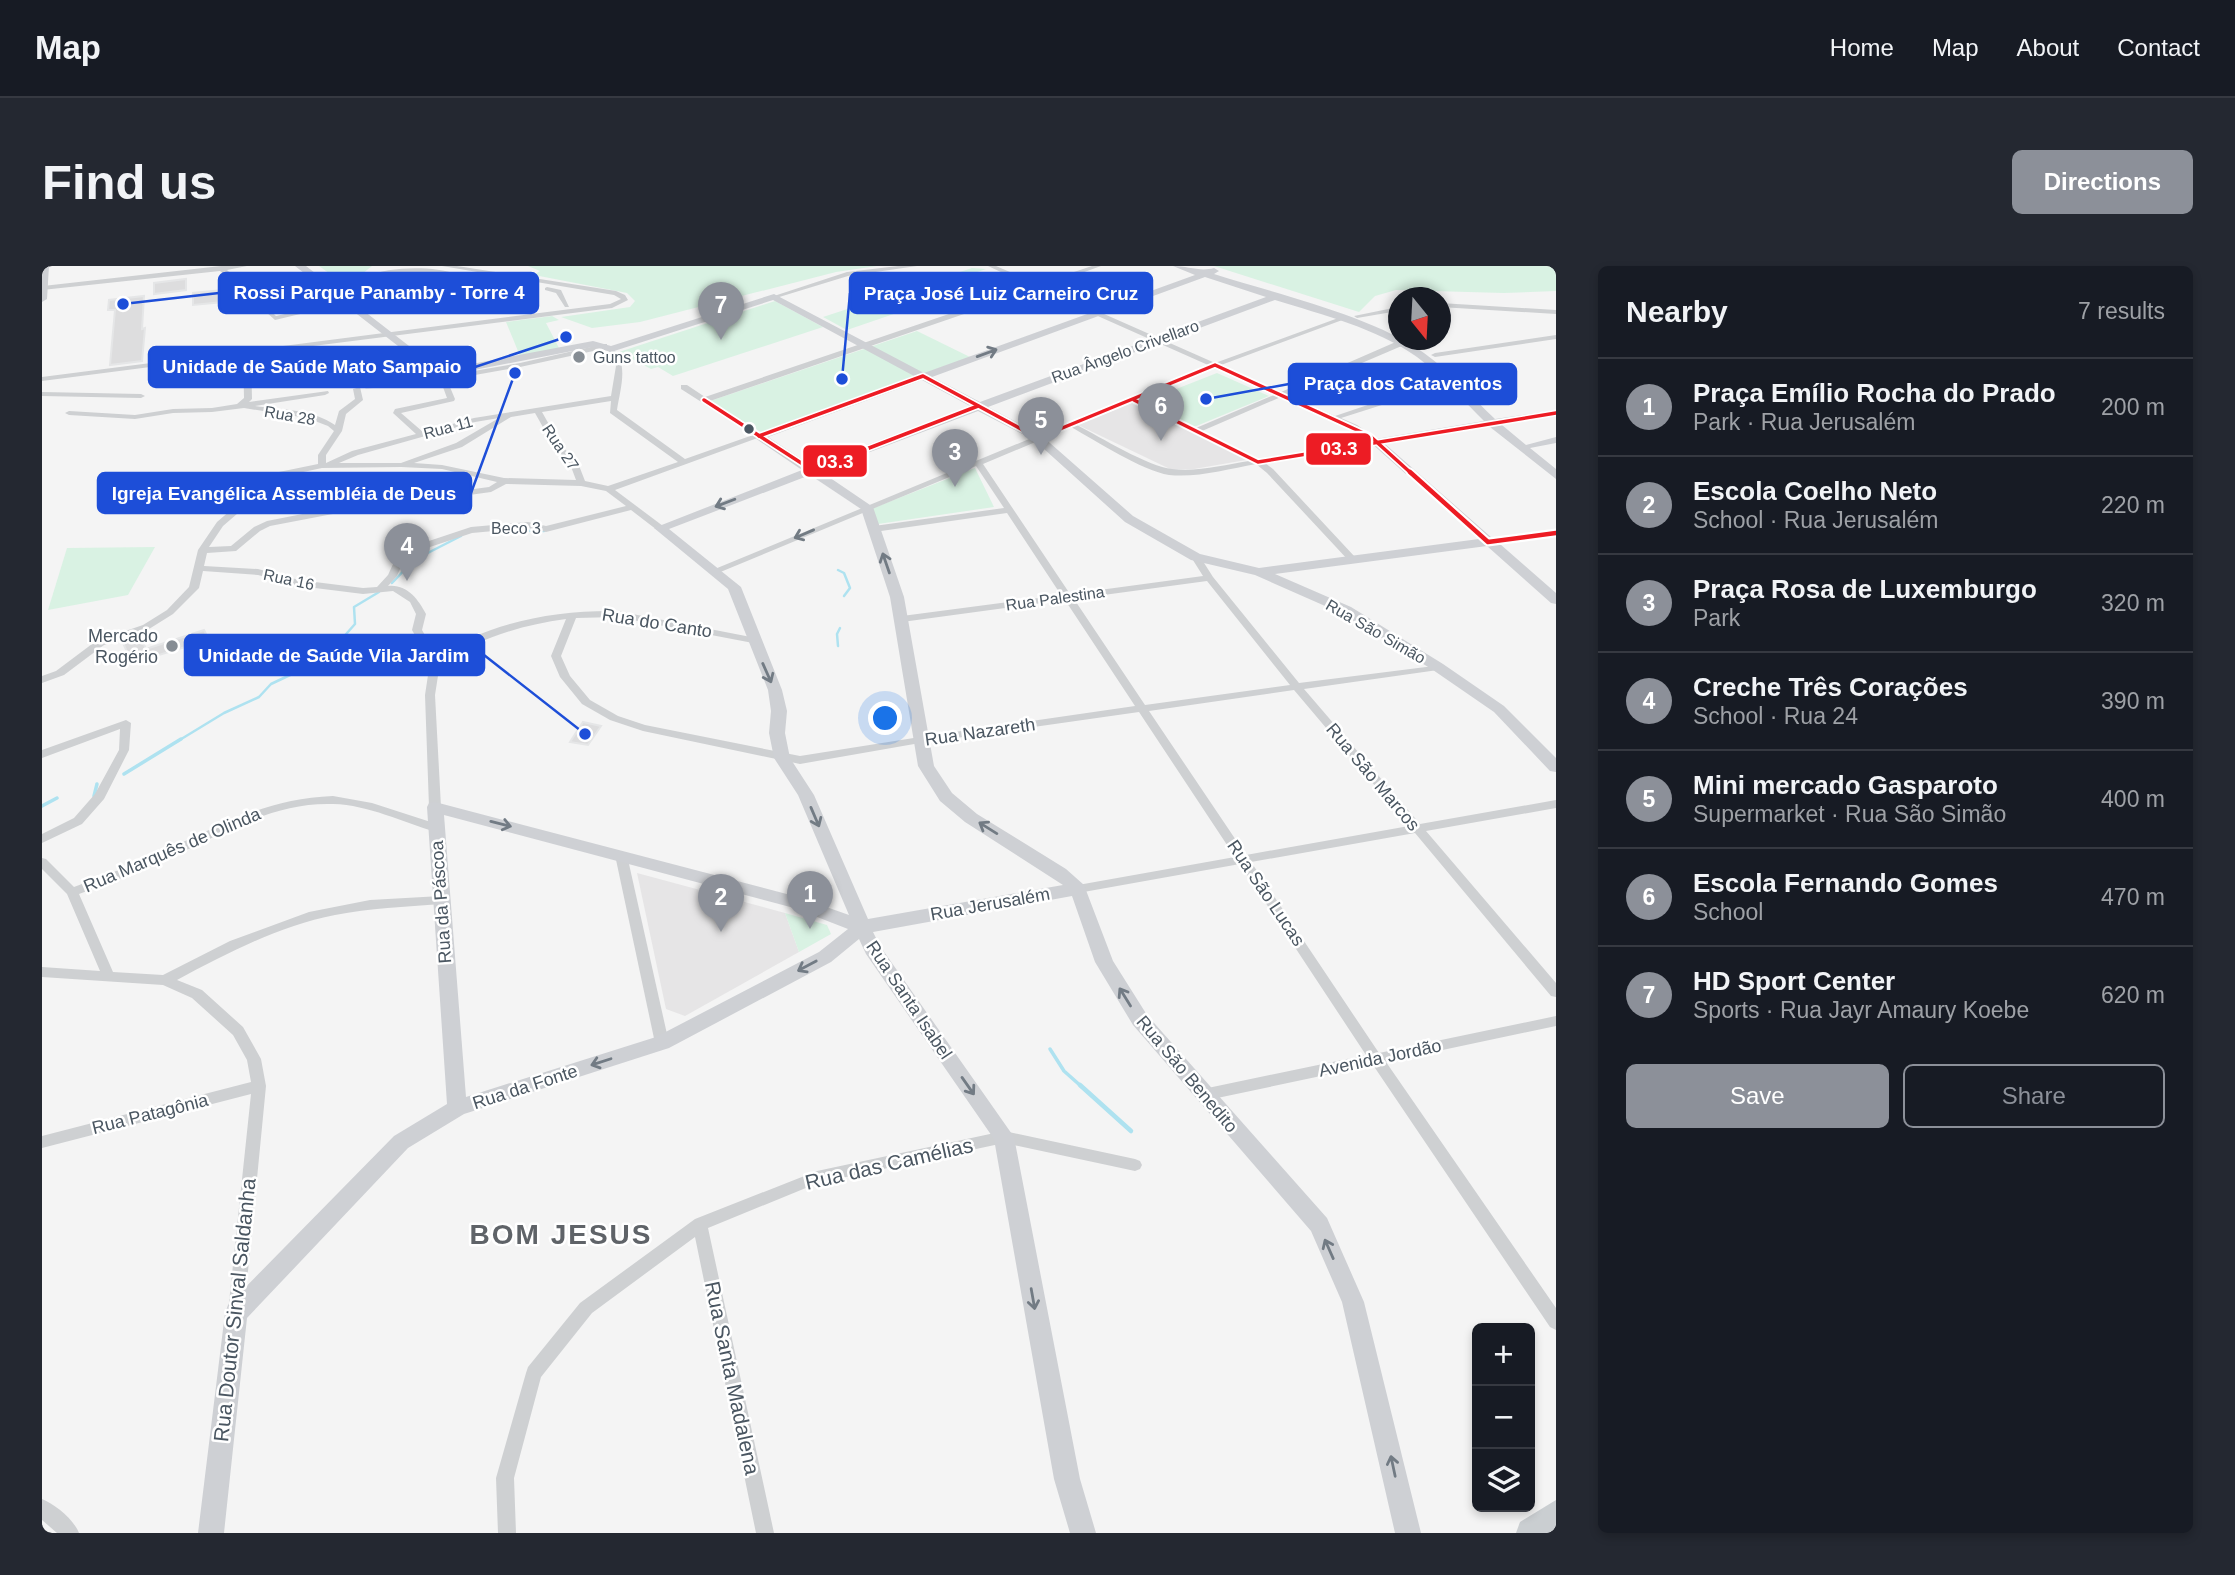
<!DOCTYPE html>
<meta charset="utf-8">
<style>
:root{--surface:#171b24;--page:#242831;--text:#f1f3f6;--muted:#9ea1a6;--line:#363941;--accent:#8c9099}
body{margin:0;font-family:Helvetica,sans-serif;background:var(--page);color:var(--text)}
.controls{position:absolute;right:21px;bottom:21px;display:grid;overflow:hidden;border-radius:10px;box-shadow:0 4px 10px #0003}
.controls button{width:63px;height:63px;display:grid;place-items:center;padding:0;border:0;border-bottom:2px solid var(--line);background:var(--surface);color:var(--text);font:35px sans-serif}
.compass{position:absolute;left:1346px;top:21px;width:63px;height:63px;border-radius:50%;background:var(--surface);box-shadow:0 4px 10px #0003;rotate:162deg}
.you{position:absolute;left:844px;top:453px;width:24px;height:24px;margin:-18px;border:5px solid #fff;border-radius:50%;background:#1a73e8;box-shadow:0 0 0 10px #1a73e833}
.badge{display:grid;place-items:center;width:46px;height:46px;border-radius:50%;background:var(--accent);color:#fff;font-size:23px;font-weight:700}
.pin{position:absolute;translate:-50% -58px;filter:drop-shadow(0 2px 4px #0008)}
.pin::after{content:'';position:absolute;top:37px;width:24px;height:21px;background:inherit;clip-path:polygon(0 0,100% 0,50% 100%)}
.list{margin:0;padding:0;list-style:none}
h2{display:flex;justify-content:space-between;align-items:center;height:91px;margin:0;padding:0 28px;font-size:30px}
h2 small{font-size:23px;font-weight:400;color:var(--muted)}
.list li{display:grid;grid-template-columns:46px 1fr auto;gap:21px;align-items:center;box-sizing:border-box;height:98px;padding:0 28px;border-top:2px solid var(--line)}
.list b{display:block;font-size:26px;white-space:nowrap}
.list p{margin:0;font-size:23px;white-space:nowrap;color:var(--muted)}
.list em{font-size:23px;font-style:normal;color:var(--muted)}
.actions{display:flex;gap:14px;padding:21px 28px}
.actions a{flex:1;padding:16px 0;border:2px solid var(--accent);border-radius:10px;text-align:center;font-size:24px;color:var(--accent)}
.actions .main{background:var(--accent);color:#fff}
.icon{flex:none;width:38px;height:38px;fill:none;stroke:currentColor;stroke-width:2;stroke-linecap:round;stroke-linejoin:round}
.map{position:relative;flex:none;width:1514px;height:1267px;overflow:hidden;border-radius:10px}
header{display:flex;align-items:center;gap:42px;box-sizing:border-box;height:98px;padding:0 35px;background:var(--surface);border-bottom:2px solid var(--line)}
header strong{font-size:33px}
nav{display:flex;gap:38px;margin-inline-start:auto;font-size:24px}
.intro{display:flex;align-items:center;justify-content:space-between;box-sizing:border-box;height:168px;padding:0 42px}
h1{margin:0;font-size:49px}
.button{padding:18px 32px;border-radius:10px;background:var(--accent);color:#fff;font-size:24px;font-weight:700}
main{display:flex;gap:42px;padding:0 42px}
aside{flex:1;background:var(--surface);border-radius:10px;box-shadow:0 4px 10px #0003}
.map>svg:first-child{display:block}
.education{fill:#e6e5e6}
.green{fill:#d9f2e3}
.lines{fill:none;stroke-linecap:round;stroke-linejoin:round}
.stream-far2{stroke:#aee2f0;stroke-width:2.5}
.stream-far1{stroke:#aee2f0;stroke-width:3.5}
.stream{stroke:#aee2f0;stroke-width:4.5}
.building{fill:#ddddde;stroke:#e5e6e7;stroke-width:2}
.street{fill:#ced0d2;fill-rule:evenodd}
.secondary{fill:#ced0d4;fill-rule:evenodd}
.primary{fill:#caced1;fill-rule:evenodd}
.bus-1-far1-casing{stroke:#fff;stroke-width:7}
.bus-1-casing{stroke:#fff;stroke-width:9}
.bus-1-far1{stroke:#ed1c24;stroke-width:3.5}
.bus-1{stroke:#ed1c24;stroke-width:4.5}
.oneway{stroke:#727b84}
.oneway2{stroke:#727b83}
.poi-dot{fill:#868d94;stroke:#fff;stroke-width:2.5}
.bus-dot{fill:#4a5661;stroke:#fff;stroke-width:2.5}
.labels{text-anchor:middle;stroke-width:5;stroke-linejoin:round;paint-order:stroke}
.far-street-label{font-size:16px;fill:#4a5661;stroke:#fff}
.far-poi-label{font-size:16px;fill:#4a5661;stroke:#fff;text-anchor:start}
.street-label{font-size:18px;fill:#4a5661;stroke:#fff}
.poi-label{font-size:18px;fill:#4a5661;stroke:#fff;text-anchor:end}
.near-street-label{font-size:21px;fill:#4a5661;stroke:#fff}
.near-district-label{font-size:28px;font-weight:bold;letter-spacing:2px;fill:#5f6368;stroke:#fff}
.leader{fill:none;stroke:#1d4ed8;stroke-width:2.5}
.callout-dot{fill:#1d4ed8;stroke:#fff;stroke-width:2.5}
.callout{fill:#1d4ed8;stroke:#1d4ed8;stroke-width:2.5}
.callout-label{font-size:19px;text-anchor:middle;font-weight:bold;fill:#fff}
.line-badge{stroke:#fff;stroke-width:2.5}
.badge-label{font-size:19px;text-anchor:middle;font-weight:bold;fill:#fff}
</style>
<header>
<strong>Map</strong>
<nav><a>Home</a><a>Map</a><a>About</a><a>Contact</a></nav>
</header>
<div class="intro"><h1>Find us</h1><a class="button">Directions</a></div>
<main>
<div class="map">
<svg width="1514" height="1267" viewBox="0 0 1514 1267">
<rect width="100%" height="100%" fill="#f4f4f4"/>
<!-- education -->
<g class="education">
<polygon points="363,89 397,113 324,123 305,106"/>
<polygon points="1092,136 1201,192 1204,194 1152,203 1128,203 1036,159"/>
<polygon points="595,607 743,647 757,686 643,750 624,743"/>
</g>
<!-- green -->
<g class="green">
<polygon points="277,0 330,0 305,20"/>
<polygon points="486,0 835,0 794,6 598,56 550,62 519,51 588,41 593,35 585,27 492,9 498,5"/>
<polygon points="1172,0 1514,0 1514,25 1462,27 1354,24 1333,30 1317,46"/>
<polygon points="930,2 944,3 866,30 881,38 805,64 781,51"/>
<polygon points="733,35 781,61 631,110 616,101 609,103 577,86"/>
<polygon points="510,50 517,54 504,57 517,82 478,90 464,56"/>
<polygon points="875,65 928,91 719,166 668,135"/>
<polygon points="1175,107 1227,130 1152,161 1101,136"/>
<polygon points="933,202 952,241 836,258 829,243"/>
<polygon points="113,281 86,329 6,344 25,282"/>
<polygon points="743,647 785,659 789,668 757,686"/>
</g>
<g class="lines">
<!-- stream-far2 -->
<g class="stream-far2">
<polyline points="454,264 502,265"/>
<polyline points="796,304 802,307 808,322 802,330"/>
<polyline points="350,317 372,294 419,270"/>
<polyline points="796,380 795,368 798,362"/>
<polyline points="136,475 182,447 217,431 229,418 282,393 313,358 312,341 337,326"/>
</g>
<!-- stream-far1 -->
<g class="stream-far1">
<polyline points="82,508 139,473"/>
<polyline points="52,530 55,518"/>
<polyline points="0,540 15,532"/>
<polyline points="1008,783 1022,805 1040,821"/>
</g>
<!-- stream -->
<polyline class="stream" points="1038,819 1089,865"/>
</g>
<!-- building -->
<g class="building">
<polygon points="144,13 144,24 112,28 112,17"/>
<polygon points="180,24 181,36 151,39 151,27"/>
<polygon points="102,30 100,63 103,62 100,95 68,99 73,44 66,44 67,34"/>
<polygon points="162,364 167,374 90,397 81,377 98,369 104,383"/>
<polygon points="541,456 559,460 546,479 528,476"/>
</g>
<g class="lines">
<!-- street -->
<g class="street">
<path d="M179 0H205L185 4 234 50 334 27 335 25 325 11C346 0 392 0 414 8L411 10C384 6 358 3 332 12L342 25 338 29 233 54 178 5 0 24 1 20Z"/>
<path d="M400 0H415L574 25 583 29 586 34 570 42 209 88 210 133 207 136 286 125 287 127 283 129 213 140C240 144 270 143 293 159L297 145 313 133 311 123 318 121 321 134 304 148 300 165 284 189V197L310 185 374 168 351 147 353 143 405 132 398 113 392 108 393 106H399L403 110 478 97 562 78H565V82L478 101 405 114 413 133 412 135 359 147 381 166 432 152 569 130 574 100 565 83 569 81C588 96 578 123 575 144L643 193 711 169 639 123V119H645L663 131 989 20 946 0H954L996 18 1050 0H1059L1001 21 1173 97 1299 51H1303V53L1179 99 1239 126 1356 75H1362V79L1245 129 1293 150 1403 113H1409V117L1299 152 1315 159 1337 174V178L1223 197 1231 203 1313 291V295H1307L1225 207 1214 198C1186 203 1155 212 1127 209 1101 205 1054 175 1029 161L941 198 1028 328 1161 310 1149 291 1154 288 1157 289 1171 311 1257 417 1400 399V403L1396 404 1262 423 1378 558 1514 534V542L1384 565 1514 717V731L1509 730 1373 567 1209 596 1337 787 1514 750V760L1344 796 1514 1042V1064L1508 1061 1331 799 1161 835 1156 833 1154 829 1156 825 1161 823 1324 789 1198 598 1036 627 1032 626 1030 623 1036 619 1193 591 1097 446 878 477 758 498 601 465 568 454 540 438 518 411 509 390 524 353C478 359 437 373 398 397L393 429 399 541 393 545 387 541 383 429 388 396 370 364 374 348 368 336 351 325 321 328 257 320 216 309 161 305 157 322 131 348 107 363 62 379 22 409 0 417V410L14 405 54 375 101 359 125 344 147 321 156 284 175 256 232 207 276 198V189L292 165 286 160 265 152 202 142 170 146 131 147 93 153 27 149 23 147 27 145 93 149 131 143 170 142 195 138 202 132 201 89 0 115V111L568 38 579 33 572 29ZM995 23 1166 99 668 305 673 308 676 307 934 200 962 242 832 260 828 263 832 266 965 247 1019 329 860 350 855 353 860 356 1023 334 1093 440 878 471 758 490 603 459 576 450 548 434 528 410 519 390 534 352 575 351 711 377 716 374 714 372 575 345C512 344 449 356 395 390L380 364 384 348C376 333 365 318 346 320L355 310 364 289 430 267 486 262 504 266 589 244 615 264H621V260L573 224 721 170 668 135ZM1172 102 1232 129 1154 162 1096 133ZM1239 131 1309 163 1327 175 1217 193 1160 165ZM569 135 568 147 636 196 566 220 543 215 536 197 518 178 500 146ZM1090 136 1207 195C1182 199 1156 206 1130 203 1107 201 1058 171 1035 159ZM493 147 511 179 528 198 534 214 462 212 400 199 372 197 420 181 469 151ZM457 152 414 177 359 197H297L316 189 433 156ZM359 201 400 203 455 216 447 221 296 241 225 255 212 261 189 280 167 281 181 260 238 211 280 202ZM464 218 539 220 564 225 584 240 504 260 486 256 429 261 357 285 346 309 335 321 321 322 257 314 216 303 162 300 165 287 194 285 218 265 228 260 296 247 449 226ZM1165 315 1248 419 1103 439 1032 333ZM1252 424 1367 560 1204 589 1107 445Z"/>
<polygon points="856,0 875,0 806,10 734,32 729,31 805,6"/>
<polygon points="467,17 472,18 483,46 478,45"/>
<polygon points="505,21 519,24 527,41 523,41 514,27 503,24 503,22"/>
<polygon points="1398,37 1514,44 1514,48 1398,41"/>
<polygon points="1356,41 1356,45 1315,52 1312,50"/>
<polygon points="1514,69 1514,73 1393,91 1389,89 1393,87"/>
<polygon points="0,126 99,128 103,130 99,132 0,130"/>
<polygon points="84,454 89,457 87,484 62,533 40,558 0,577 0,568 32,552 53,528 77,484 78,463 0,492 0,484"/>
<path d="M291 530 330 537 398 559 400 562 394 566C360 556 327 539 291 538 234 536 186 565 136 588 104 603 70 616 37 628L71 706 121 709 188 675 267 646 328 634 399 630 405 634 399 638C363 641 328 642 293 649 237 660 185 687 135 714L160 724 201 761 219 793 224 820 202 1046 200 1051 194 1054 188 1051 186 1046 209 828 0 882V870L209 816 205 794 191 769 150 732 121 719 0 711V701L58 705 25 628 0 603V592L4 593 32 621C64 609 96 597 128 582 185 556 226 533 291 530Z"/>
<polygon points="579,585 585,589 627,777 625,781 620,782 615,781 613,777 573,589"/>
<polygon points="962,865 1093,893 1098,895 1100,899 1098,903 1093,905 962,877 776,917 666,962 732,1267 714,1267 653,971 550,1047 499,1111 472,1212 474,1267 456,1267 454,1212 484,1107 486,1101 538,1037 653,953 775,905"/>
<path d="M0 1233C13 1238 32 1254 37 1267H15L0 1254Z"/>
</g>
<!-- secondary -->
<g class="secondary">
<polygon points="0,0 7,0 5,33 0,36"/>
<path d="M253 0H264L398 104 551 75 569 80 732 28 882 107 1153 9 1131 0C1146 0 1158 6 1172 2L1177 5 1172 8C1235 28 1331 50 1382 87 1408 105 1430 132 1453 153L1514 144V150L1460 159 1484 179 1514 171V177L1488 182 1514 203V213L1448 161 1343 178 1450 272 1514 263V271L1458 278 1514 327V338L1509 337 1445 280 1233 308 1309 341 1401 398 1462 440 1514 492V506L1508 505 1452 446 1391 404 1299 347 1213 309 1149 294 1083 256 992 174 936 145 778 205 831 241 862 331 892 500 910 527 935 548 1024 603 1042 619 1071 695 1105 749 1285 952 1322 1036 1379 1267H1353L1300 1036 1269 965 1091 759 1053 696 1030 630 831 666 838 680 972 871 1038 1213 1054 1267H1028L1012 1213 952 873 824 688 817 673 789 696 627 782 422 848 366 882 205 1052 182 1267H156L183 1047 186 1039 352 870 405 838 385 541 387 537 393 536 756 631 807 649 756 529 732 492 727 467 729 445 726 424 686 323 612 262 760 204 713 172V168L872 110 731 34 569 86 551 81 396 111ZM1163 11 1224 31 938 136 890 111ZM1233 34C1281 49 1334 62 1375 91 1399 109 1421 134 1442 155L1334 173 1328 176 1437 273 1217 302 1158 288 1091 250 1000 170 946 141ZM880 114 928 140 770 200 726 171ZM768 209 819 243 848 331 876 500 898 535 923 556 1021 619 826 653 772 529 748 492 743 467 745 445 740 424 699 321 627 263ZM402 549 752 642 806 663 777 686 614 771 424 831Z"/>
</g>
<!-- primary -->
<polygon class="primary" points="1514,1234 1514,1267 1474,1267 1478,1256"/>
<defs>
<g id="bus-1-far1">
<polyline points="662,134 770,204 936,140"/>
<polyline points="1092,134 1216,196 1514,147"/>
<polyline points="717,170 881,110 996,172 1173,99 1328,170 1370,208"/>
</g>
<polyline id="bus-1" points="1368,206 1446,276 1514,267"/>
</defs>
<!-- bus-1-far1 casing -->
<use href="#bus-1-far1" class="bus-1-far1-casing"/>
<!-- bus-1 casing -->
<use href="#bus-1" class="bus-1-casing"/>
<!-- bus-1-far1 -->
<use href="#bus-1-far1" class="bus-1-far1"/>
<!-- bus-1 -->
<use href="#bus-1" class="bus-1"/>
</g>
<!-- one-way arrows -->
<defs><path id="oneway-shaft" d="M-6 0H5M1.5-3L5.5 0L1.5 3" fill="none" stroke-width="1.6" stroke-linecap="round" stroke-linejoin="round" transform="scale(1.75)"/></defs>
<g class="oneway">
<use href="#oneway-shaft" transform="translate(945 87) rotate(-20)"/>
<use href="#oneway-shaft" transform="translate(683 237) rotate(159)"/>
<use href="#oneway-shaft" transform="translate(844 297) rotate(-109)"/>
<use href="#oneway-shaft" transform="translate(725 407) rotate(66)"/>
<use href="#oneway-shaft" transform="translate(773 551) rotate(67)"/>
<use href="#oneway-shaft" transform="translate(459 558) rotate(14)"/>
<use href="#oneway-shaft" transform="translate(946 562) rotate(-148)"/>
<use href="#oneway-shaft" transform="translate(765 700) rotate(152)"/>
<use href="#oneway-shaft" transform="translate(1083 731) rotate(-122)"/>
<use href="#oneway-shaft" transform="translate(559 796) rotate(162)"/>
<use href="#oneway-shaft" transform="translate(926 820) rotate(55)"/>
<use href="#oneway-shaft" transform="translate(1287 983) rotate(-114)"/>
<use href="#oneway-shaft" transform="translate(991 1033) rotate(80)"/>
<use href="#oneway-shaft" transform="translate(1351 1200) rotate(-102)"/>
</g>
<use class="oneway2" href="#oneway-shaft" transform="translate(762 268) rotate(157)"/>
<!-- markers -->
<g class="poi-dot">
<circle cx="537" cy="91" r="7"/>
<circle cx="130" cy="380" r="7"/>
</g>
<circle class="bus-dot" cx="707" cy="163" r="6"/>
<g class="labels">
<!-- far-street labels -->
<g class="far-street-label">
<text transform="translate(1083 85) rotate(-20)" y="6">Rua Ângelo Crivellaro</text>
<text transform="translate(248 149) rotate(10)" y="6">Rua 28</text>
<text transform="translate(406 161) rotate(-15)" y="6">Rua 11</text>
<text transform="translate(519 181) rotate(56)" y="6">Rua 27</text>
<text x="474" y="268">Beco 3</text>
<text transform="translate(247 313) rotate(12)" y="6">Rua 16</text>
<text transform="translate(1013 332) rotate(-8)" y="6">Rua Palestina</text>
<text transform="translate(1334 365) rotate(30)" y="6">Rua São Simão</text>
</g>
<!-- far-poi labels -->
<g class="far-poi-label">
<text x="551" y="97">Guns tattoo</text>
</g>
<!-- street labels -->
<g class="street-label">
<text transform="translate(615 357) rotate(9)" y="6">Rua do Canto</text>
<text transform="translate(938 466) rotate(-8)" y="6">Rua Nazareth</text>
<text transform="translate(1331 511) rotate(50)" y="6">Rua São Marcos</text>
<text transform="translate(130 584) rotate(-23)" y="6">Rua Marquês de Olinda</text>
<text transform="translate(1224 627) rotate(56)" y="6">Rua São Lucas</text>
<text transform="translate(399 636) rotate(-94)" y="6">Rua da Páscoa</text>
<text transform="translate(948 638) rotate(-10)" y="6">Rua Jerusalém</text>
<text transform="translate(867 734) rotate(56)" y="6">Rua Santa Isabel</text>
<text transform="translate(1338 792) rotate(-12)" y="6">Avenida Jordão</text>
<text transform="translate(1145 808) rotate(50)" y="6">Rua São Benedito</text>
<text transform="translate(483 821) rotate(-18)" y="6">Rua da Fonte</text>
<text transform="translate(108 848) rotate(-14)" y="6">Rua Patagônia</text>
</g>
<!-- poi labels -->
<g class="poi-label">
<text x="116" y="376">Mercado<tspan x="116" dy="21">Rogério</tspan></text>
</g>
<!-- near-street labels -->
<g class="near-street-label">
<text transform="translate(847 898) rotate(-13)" y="7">Rua das Camélias</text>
<text transform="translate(193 1044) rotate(-84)" y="7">Rua Doutor Sinval Saldanha</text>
<text transform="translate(690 1112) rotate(78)" y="7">Rua Santa Madalena</text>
</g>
<!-- near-district labels -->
<g class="near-district-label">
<text x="519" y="978">BOM JESUS</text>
</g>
</g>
<!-- callouts -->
<path class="leader" d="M81 38L177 27M800 113L808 27M524 71L433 101M1164 133L1247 118M473 107L429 227M543 468L442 389"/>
<g class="callout-dot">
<circle cx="81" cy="38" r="7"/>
<circle cx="800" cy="113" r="7"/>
<circle cx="524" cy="71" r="7"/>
<circle cx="1164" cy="133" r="7"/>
<circle cx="473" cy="107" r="7"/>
<circle cx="543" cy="468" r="7"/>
</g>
<g class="callout">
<rect x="177" y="7" width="319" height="40" rx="7"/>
<rect x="808" y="7" width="302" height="40" rx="7"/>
<rect x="107" y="81" width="326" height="40" rx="7"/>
<rect x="1247" y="98" width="227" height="40" rx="7"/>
<rect x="56" y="207" width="373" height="40" rx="7"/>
<rect x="143" y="369" width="299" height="40" rx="7"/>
</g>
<g class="callout-label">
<text x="337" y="33">Rossi Parque Panamby - Torre 4</text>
<text x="959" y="34">Praça José Luiz Carneiro Cruz</text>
<text x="270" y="107">Unidade de Saúde Mato Sampaio</text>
<text x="1361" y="124">Praça dos Cataventos</text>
<text x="242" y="234">Igreja Evangélica Assembléia de Deus</text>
<text x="292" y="396">Unidade de Saúde Vila Jardim</text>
</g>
<g class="line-badge">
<rect x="1263" y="166" width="67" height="34" rx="7" fill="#ed1c24"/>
<rect x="760" y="178" width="66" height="34" rx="7" fill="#ed1c24"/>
</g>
<g class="badge-label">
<text x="1297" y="189">03.3</text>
<text x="793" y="202">03.3</text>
</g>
</svg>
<div class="controls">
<button>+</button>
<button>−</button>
<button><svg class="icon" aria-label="layers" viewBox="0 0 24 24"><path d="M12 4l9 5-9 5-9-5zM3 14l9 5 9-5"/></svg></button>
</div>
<svg class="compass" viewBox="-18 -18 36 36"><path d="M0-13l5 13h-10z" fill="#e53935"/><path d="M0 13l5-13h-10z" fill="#9ea1a6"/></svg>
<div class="you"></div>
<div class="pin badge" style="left:768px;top:663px">1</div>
<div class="pin badge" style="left:679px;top:666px">2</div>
<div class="pin badge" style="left:913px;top:221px">3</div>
<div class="pin badge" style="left:365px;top:315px">4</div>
<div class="pin badge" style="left:999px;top:189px">5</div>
<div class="pin badge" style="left:1119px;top:175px">6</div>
<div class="pin badge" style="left:679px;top:74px">7</div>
</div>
<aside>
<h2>Nearby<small>7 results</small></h2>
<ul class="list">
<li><span class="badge">1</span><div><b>Praça Emílio Rocha do Prado</b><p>Park · Rua Jerusalém</p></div><em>200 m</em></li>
<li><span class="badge">2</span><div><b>Escola Coelho Neto</b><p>School · Rua Jerusalém</p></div><em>220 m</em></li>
<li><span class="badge">3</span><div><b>Praça Rosa de Luxemburgo</b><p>Park</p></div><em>320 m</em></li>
<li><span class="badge">4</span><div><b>Creche Três Corações</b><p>School · Rua 24</p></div><em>390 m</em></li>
<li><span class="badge">5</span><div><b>Mini mercado Gasparoto</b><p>Supermarket · Rua São Simão</p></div><em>400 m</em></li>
<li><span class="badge">6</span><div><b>Escola Fernando Gomes</b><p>School</p></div><em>470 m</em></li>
<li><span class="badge">7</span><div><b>HD Sport Center</b><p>Sports · Rua Jayr Amaury Koebe</p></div><em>620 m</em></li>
</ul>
<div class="actions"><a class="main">Save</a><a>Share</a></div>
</aside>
</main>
